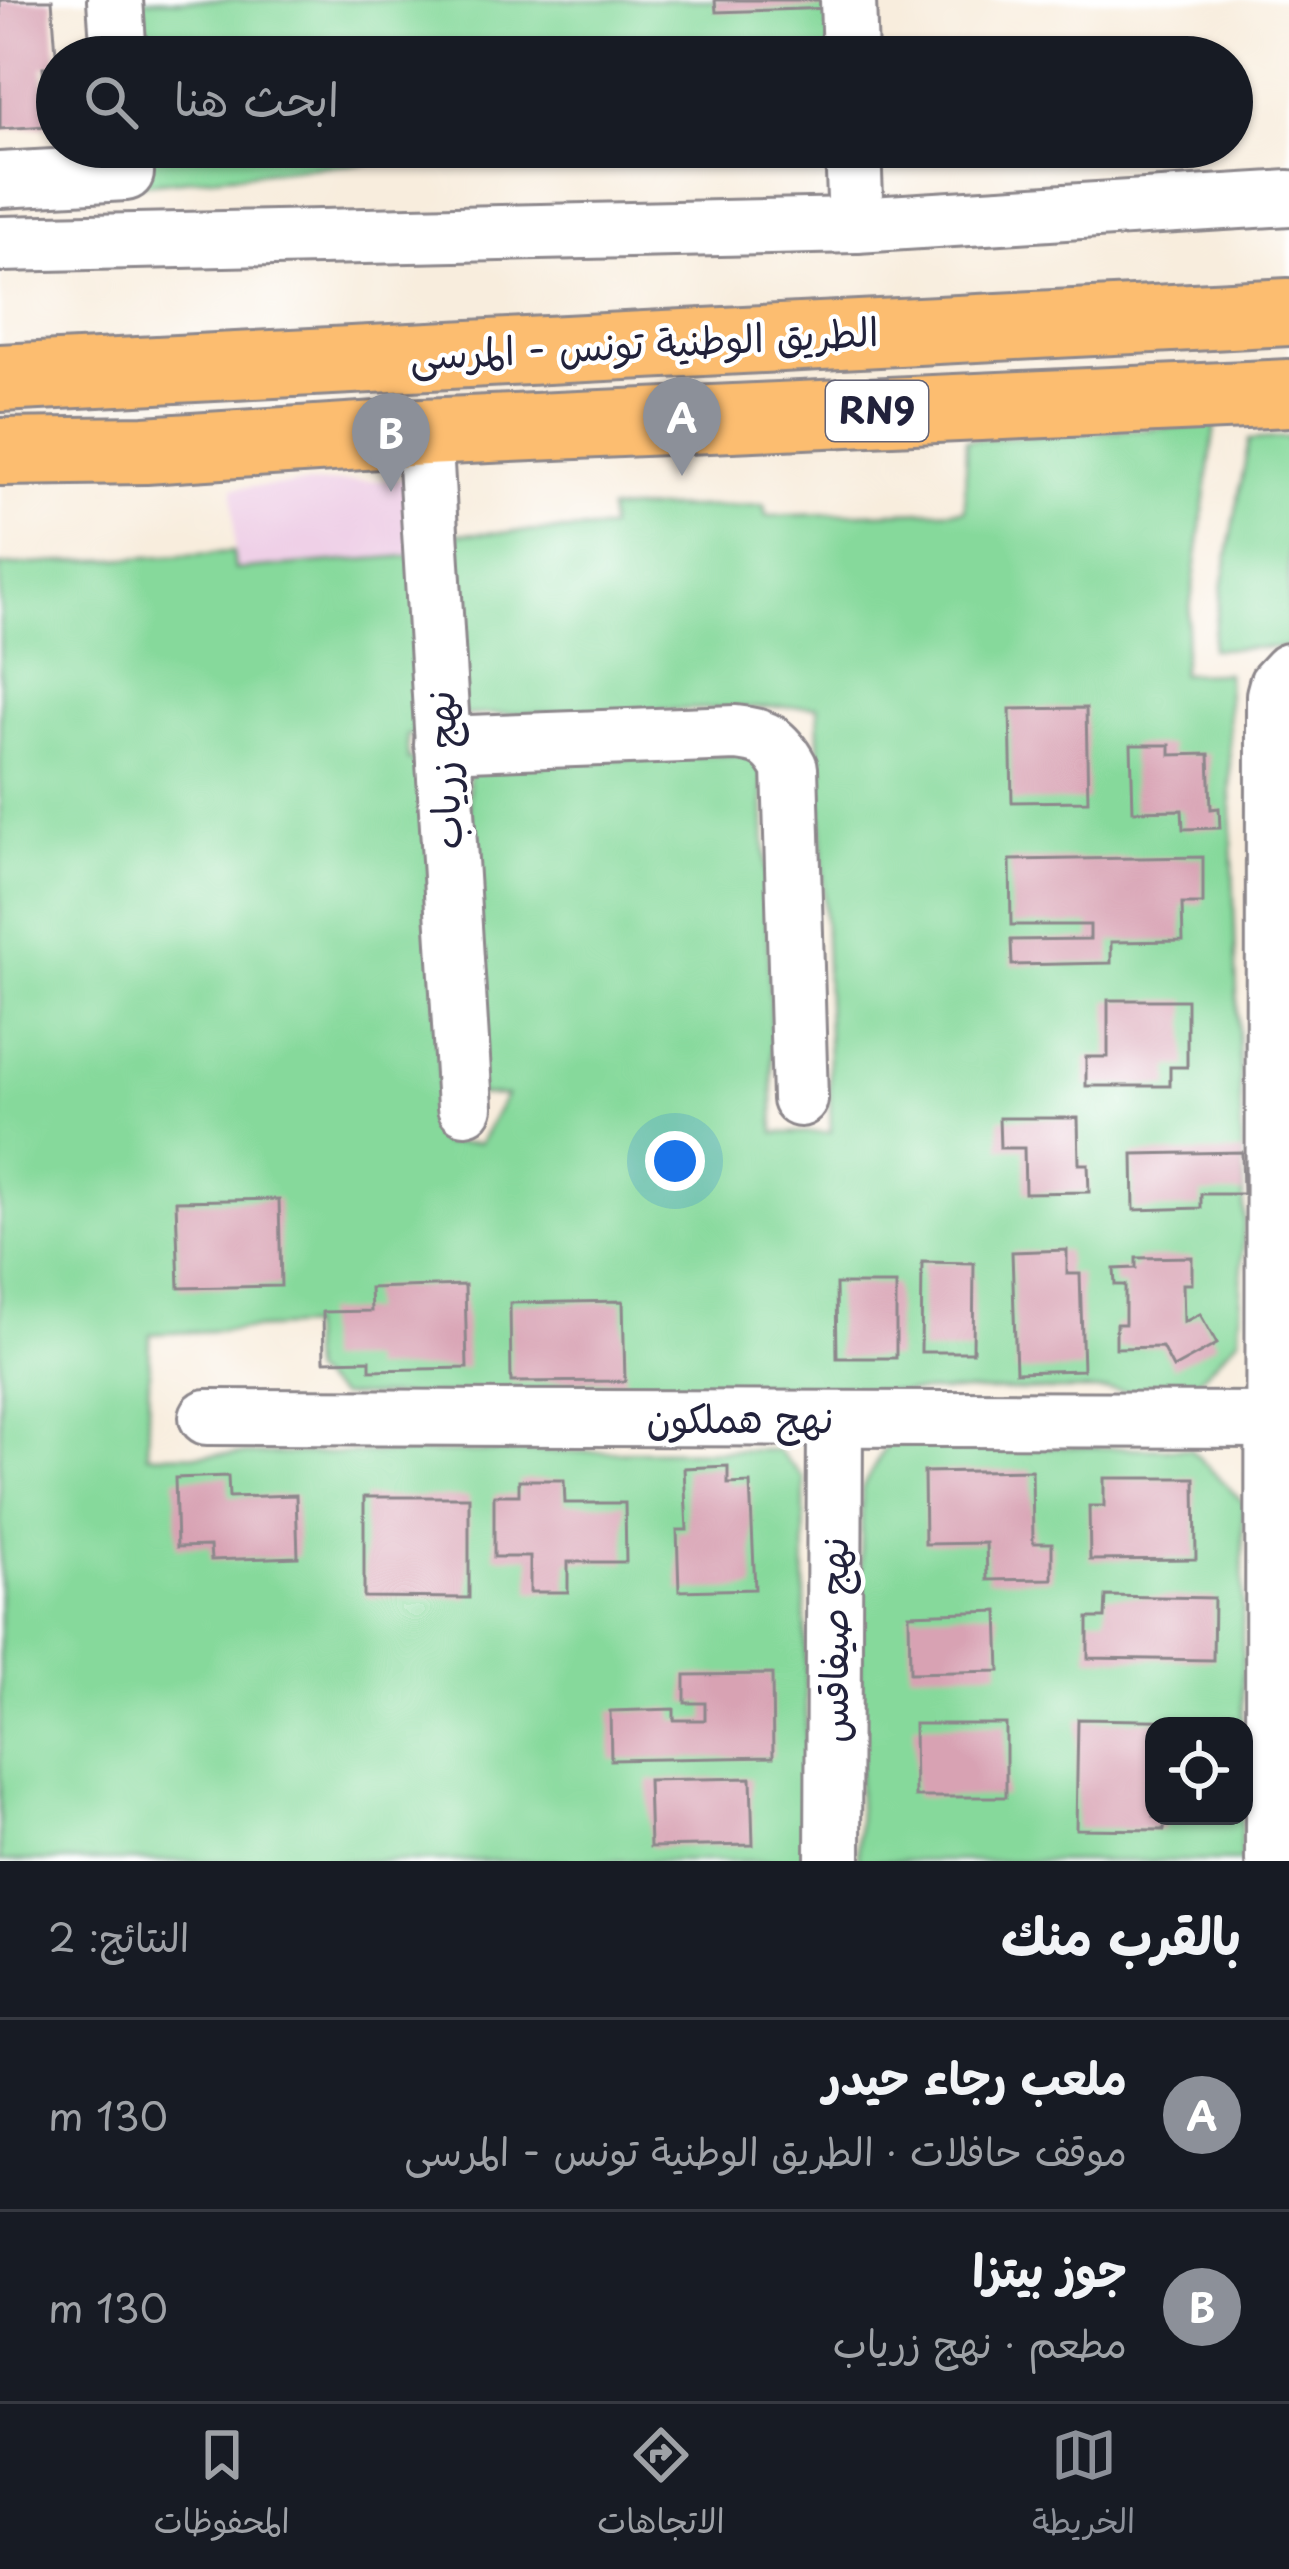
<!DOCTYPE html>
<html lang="ar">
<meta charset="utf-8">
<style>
:root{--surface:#171b24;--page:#20242c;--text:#f1f3f6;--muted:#9ea1a6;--line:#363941;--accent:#8c9099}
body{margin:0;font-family:"Playpen Sans","Playpen Sans Arabic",sans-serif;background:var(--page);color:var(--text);direction:rtl}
.controls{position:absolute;right:36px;bottom:36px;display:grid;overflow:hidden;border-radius:24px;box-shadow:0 3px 9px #0004}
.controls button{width:108px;height:108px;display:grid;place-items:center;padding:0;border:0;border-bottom:3px solid var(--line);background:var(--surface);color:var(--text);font:60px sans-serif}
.you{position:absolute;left:675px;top:1161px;width:42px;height:42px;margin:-30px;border:9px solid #fff;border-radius:50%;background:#1a73e8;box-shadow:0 0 0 18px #1a73e833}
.badge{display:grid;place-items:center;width:78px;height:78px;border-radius:50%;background:var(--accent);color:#fff;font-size:39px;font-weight:700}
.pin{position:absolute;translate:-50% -99px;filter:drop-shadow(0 3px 6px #0008)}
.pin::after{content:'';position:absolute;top:63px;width:42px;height:36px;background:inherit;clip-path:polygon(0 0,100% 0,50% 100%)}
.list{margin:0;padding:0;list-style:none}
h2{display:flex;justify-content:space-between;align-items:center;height:156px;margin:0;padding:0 48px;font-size:51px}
h2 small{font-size:39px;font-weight:400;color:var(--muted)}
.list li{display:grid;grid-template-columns:78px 1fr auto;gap:36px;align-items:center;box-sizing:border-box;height:192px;padding:0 48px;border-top:3px solid var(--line)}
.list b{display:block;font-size:45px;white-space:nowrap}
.list p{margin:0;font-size:39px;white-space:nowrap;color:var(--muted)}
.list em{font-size:39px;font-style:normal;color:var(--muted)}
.icon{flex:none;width:66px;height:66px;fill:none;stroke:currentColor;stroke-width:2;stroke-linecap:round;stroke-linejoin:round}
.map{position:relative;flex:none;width:1289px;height:1861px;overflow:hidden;direction:ltr}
.search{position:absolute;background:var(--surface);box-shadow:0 3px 9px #0004;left:36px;right:36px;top:36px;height:132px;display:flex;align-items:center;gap:30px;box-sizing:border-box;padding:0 42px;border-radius:66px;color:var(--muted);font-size:45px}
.sheet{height:540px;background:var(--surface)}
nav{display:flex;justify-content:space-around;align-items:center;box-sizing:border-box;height:168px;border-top:3px solid var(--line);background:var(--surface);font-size:33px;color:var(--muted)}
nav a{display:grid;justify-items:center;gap:6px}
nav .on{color:var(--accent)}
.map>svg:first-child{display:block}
.built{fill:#efd0e7}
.green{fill:#86d99b;stroke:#547e6b;stroke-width:3}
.building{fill:#d8a2b3}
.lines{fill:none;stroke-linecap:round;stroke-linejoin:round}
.minor-casing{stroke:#8d888c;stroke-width:60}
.highway-casing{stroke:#8d888c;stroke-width:72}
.minor{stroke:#fff;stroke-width:54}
.highway{stroke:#fcbd6f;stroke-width:66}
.labels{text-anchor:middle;stroke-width:9;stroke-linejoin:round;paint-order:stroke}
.shield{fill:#fff;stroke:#646476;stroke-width:3}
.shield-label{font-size:36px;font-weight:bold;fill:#22223b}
.street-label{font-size:39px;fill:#22223b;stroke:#fff}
</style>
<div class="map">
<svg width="1289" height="1861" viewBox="0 0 1289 1861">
<rect width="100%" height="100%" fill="#fff"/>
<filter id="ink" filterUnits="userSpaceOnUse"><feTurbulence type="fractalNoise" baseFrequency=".00833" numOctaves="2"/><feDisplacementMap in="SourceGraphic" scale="24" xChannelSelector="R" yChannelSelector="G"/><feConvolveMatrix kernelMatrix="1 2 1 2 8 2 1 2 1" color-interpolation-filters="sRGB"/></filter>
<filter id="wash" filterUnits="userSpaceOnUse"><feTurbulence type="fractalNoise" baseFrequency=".004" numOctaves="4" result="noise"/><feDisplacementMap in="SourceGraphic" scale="48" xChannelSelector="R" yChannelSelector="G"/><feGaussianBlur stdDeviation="2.7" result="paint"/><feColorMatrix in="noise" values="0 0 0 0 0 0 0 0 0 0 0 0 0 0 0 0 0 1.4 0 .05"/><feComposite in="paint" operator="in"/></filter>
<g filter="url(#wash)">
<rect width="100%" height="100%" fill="#f8eddd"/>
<!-- built -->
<polygon class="built" points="417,478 421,555 235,570 233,488"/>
<!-- green -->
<g class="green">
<polygon points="129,0 831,0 832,57 131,57"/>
<polygon points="136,147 661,147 324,166 141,184"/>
<polygon points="1215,425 1181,674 1227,673 1244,1221 1239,1338 1184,1394 1106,1390 339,1396 310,1373 308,1326 150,1334 147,1455 777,1450 804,1478 807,1861 0,1861 0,566 233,552 235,570 421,555 425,734 407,735 408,760 428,760 442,1144 480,1143 506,1095 479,1095 468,762 762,754 774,1133 831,1132 818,706 459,715 454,534 609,529 609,510 764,505 766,516 965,510 966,440"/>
<polygon points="1289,437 1289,647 1211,649 1249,440"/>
<polygon points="887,1444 1190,1449 1243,1502 1242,1726 1154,1726 1154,1816 1241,1816 1241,1861 858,1861 862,1488"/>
</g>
<g id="blocks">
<!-- building -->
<g class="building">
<polygon points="0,0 52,0 57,67 43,67 47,126 0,129"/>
<polygon points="715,0 831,0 832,8 716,12"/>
<polygon points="1086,708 1088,801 1012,802 1010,709"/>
<polygon points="1131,745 1170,745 1170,755 1209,754 1211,809 1219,808 1220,828 1183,829 1182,810 1133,811"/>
<polygon points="1203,857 1203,904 1182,904 1183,941 1111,942 1111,963 1012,965 1011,940 1090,939 1090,925 1011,925 1010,860"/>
<polygon points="1108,1000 1187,1000 1187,1067 1170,1067 1170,1086 1086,1086 1086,1057 1108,1057"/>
<polygon points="999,1118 1078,1118 1079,1164 1088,1164 1089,1192 1025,1193 1024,1148 1000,1148"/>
<polygon points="1242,1152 1243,1194 1201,1194 1201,1208 1134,1210 1133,1154"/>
<polygon points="279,1199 281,1286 179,1288 176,1201"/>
<polygon points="1067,1250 1067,1274 1080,1274 1083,1370 1016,1372 1012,1252"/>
<polygon points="1192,1257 1192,1284 1183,1284 1184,1322 1200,1314 1217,1344 1173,1368 1162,1347 1116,1348 1116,1324 1125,1324 1125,1285 1115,1285 1114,1269 1136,1268 1136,1258"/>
<polygon points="922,1262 974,1263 973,1352 921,1352"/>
<polygon points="836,1284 896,1284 896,1358 837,1358"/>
<polygon points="465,1285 467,1368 370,1370 370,1360 324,1361 323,1312 371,1311 370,1288"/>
<polygon points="623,1301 625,1381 511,1382 510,1303"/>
<polygon points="728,1466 728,1484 750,1483 755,1589 679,1591 677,1530 687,1530 684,1468"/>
<polygon points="1032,1470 1033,1543 1052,1543 1052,1579 987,1580 986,1543 925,1544 924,1472"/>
<polygon points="228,1476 229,1497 296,1495 298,1557 211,1560 210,1546 177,1547 175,1478"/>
<polygon points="1104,1478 1195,1478 1196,1559 1090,1560 1089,1506 1104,1506"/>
<polygon points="519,1480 564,1480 565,1503 625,1503 626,1562 568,1562 568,1592 530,1592 530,1557 494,1557 494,1495 519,1495"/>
<polygon points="364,1497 469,1497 469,1598 364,1597"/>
<polygon points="1106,1596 1214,1598 1213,1660 1088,1658 1088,1618 1105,1618"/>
<polygon points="998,1611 1000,1671 910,1673 909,1614"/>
<polygon points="772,1674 773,1757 611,1760 610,1711 674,1709 674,1720 705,1720 705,1703 685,1703 685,1675"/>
<polygon points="1078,1719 1208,1721 1208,1726 1154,1726 1154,1816 1165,1816 1164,1830 1076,1829"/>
<polygon points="914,1724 1006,1724 1006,1797 915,1797"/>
<polygon points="751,1778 753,1845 650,1847 648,1780"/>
</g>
</g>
</g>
<g filter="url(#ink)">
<use href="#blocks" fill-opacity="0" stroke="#8d888c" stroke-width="3"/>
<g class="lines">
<defs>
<g id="minor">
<polyline points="115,0 119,57"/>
<polyline points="848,0 850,57"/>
<polyline points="853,147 856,225"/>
<polyline points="0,180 126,173"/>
<polyline points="0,244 856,225 1289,198"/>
<polyline points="424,432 465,1107"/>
<path d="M442 744 736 733C765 736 776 742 790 768L800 1099"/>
<polyline points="207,1417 1289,1420"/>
<polyline points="833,1861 835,1419"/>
<polyline points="1273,1861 1274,695 1277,684 1289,671"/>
</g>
<g id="highway">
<polyline points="0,378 1289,312"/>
<polyline points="0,452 145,450 424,432 1289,393"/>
</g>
</defs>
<!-- minor casing -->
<use href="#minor" class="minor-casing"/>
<!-- highway casing -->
<use href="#highway" class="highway-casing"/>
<!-- minor -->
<use href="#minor" class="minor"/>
<!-- highway -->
<use href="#highway" class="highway"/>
</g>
</g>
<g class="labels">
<!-- shield labels -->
<rect class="shield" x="826" y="381" width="102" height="60" rx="9"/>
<g class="shield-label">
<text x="877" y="424">RN9</text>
</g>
<!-- street labels -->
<g class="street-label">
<text transform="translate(644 344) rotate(-3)" y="14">الطريق الوطنية تونس - المرسى</text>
<text transform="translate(444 770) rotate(-93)" y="14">نهج زرياب</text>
<text x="740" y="1433">نهج هملكون</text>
<text transform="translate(834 1640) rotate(-90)" y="14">نهج صيفاقس</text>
</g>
</g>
</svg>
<div class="controls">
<button><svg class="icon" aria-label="locate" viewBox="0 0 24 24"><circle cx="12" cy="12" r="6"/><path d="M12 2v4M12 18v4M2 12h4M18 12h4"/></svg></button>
</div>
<div class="you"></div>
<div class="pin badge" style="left:682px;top:476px">A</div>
<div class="pin badge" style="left:391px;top:492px">B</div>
<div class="search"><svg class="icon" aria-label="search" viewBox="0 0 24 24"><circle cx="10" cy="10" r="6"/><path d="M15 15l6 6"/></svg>ابحث هنا</div>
</div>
<section class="sheet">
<h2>بالقرب منك<small>النتائج: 2</small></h2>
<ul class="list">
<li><span class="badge">A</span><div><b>ملعب رجاء حيدر</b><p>موقف حافلات · الطريق الوطنية تونس - المرسى</p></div><em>130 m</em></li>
<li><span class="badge">B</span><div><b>جوز بيتزا</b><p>مطعم · نهج زرياب</p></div><em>130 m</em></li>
</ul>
</section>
<nav>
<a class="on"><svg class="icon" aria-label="map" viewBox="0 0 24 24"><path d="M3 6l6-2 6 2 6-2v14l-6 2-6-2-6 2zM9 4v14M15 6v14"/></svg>الخريطة</a>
<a><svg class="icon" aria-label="directions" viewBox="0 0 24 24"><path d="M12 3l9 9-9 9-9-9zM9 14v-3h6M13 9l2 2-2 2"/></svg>الاتجاهات</a>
<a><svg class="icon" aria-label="saved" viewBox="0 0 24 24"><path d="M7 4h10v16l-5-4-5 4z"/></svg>المحفوظات</a>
</nav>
